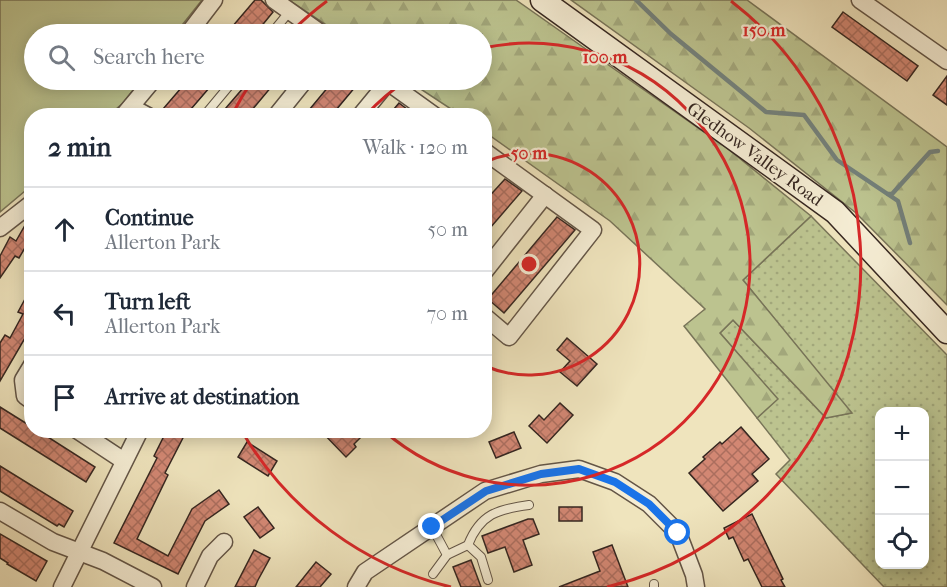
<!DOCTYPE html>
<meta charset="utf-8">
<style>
:root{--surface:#fff;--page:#f6f6f7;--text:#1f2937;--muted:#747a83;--line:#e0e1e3}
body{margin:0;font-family:"IM FELL French Canon",serif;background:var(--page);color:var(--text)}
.controls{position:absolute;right:18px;bottom:18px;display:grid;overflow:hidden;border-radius:12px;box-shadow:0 3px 15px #0003}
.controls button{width:54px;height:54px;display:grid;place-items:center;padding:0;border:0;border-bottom:2px solid var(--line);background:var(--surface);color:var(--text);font:30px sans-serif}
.stop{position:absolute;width:18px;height:18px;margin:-14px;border:4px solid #1a73e8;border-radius:50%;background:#fff}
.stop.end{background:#1a73e8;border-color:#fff;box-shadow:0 2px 6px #0008}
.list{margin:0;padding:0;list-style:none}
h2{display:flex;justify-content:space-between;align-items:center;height:78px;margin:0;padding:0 24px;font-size:26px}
h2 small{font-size:20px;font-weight:400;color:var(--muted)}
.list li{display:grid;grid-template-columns:39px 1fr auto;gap:18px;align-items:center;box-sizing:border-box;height:84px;padding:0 24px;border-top:2px solid var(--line)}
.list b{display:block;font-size:22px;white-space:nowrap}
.list p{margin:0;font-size:20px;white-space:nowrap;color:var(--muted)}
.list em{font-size:20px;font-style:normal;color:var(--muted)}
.icon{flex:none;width:33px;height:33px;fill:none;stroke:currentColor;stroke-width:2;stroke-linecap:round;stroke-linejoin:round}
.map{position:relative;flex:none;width:947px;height:587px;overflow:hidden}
.search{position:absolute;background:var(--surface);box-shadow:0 3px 15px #0003;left:24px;top:24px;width:468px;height:66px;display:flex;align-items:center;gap:15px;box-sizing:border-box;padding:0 21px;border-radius:33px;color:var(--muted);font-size:22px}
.panel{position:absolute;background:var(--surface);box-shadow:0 3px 15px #0003;left:24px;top:108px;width:468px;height:330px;border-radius:24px}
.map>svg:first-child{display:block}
.grass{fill:url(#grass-dots);stroke:#787458;stroke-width:1.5;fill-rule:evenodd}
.forest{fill:url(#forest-firs);stroke:#787458;stroke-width:1.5}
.green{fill:#bcc38f;stroke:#787458;stroke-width:1.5}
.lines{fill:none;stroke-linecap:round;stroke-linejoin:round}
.stream{stroke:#73817c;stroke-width:4.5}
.building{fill:url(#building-cross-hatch);stroke:#352620;stroke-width:1.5}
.lane-casing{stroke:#645647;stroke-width:10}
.street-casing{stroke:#645647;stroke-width:19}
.secondary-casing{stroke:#352620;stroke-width:25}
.lane{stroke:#f5edd4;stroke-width:8}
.street{stroke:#f5edd4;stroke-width:16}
.secondary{stroke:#f5edd4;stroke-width:22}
.route{stroke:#1a73e8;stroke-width:8}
.ring{fill:none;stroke:#d62828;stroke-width:3}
.labels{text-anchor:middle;stroke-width:4.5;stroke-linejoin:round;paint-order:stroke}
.street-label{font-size:18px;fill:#352620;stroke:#f5edd4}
.centre{fill:#d62828;stroke:#f5edd4;stroke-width:3}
.ring-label{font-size:18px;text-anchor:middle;font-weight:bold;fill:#d62828;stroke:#f5edd4;stroke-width:4.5;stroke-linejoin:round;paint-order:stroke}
</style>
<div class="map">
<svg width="947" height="587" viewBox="0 0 947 587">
<defs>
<pattern id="grass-dots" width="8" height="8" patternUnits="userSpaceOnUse" patternTransform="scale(1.5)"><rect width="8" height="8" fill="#bcc38f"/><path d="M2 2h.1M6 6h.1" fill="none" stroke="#a2a77b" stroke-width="1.8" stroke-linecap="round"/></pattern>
<pattern id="forest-firs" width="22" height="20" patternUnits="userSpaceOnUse" patternTransform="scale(1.5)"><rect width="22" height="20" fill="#bcc38f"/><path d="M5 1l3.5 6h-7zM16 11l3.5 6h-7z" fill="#a2a77b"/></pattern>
<pattern id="building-cross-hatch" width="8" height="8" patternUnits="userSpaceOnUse" patternTransform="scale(1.5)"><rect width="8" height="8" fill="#d28773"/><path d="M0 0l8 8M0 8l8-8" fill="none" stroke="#ab6e5e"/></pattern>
</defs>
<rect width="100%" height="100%" fill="#efe4bd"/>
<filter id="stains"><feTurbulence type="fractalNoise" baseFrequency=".00333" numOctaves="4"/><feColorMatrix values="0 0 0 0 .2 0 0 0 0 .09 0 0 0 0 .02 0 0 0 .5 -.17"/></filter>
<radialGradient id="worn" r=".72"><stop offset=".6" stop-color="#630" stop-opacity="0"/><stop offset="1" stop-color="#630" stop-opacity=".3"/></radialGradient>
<!-- grass -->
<path class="grass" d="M811 216 947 355V587H884L776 474 790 460 757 418 777 399 720 333 733 320 826 418 851 413 743 280ZM880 412H924V564H880Z"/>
<!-- forest -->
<g class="forest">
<polygon points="289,0 516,0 728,149 811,216 743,280 852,413 826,418 733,320 720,333 778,399 757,418 684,326 705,309 610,221 485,132 484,116 460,115 407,80 482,80 482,34 340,34"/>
<polygon points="571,0 747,0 947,147 947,305 856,213 749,128"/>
</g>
<!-- green -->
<polygon class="green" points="0,0 202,0 175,34 34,34 34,80 141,80 123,103 109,115 32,116 31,186 0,212"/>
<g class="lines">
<!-- stream -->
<g class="stream">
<polyline points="636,0 671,34 766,112 804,115 837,160 898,201 910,243"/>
<polyline points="888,194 892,194 930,152 938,151"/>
</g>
</g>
<!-- building -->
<g class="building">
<polygon points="255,0 261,0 273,12 255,34 226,34"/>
<polygon points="843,12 918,66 907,81 832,27"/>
<polygon points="947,76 947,105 933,95"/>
<polygon points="188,80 216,80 185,116 175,116 163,109"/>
<polygon points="250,80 277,80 247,116 219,116"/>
<polygon points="334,80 361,80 331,116 304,116"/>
<polygon points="399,103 416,116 388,116"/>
<polygon points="505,179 522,191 484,235 484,202"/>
<polygon points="32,217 32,249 26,246 19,258 15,256 0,278 0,256 10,237 16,241 28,220"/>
<polygon points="557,217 575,230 504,313 488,299"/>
<polygon points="32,286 32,326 0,381 0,343 5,335 10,338 23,314 18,312"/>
<polygon points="567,338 597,364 577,386 560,372 570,361 557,350"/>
<polygon points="560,403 573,415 547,443 529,426 539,415 544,420"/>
<polygon points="0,407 32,427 32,430 37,430 95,467 86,482 0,428"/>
<polygon points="741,427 769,459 752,474 758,481 723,511 689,473 705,459 703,457 720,442 722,444"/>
<polygon points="167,430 187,430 165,473 168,475 137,539 168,556 192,509 219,490 229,504 205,521 178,574 114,543 157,458 154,456"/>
<polygon points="320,430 368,430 354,444 356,447 346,457"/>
<polygon points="514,432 521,448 496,458 489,442"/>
<polygon points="247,442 277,461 268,476 238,457"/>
<polygon points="0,466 73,511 64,527 59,524 57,526 0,491"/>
<polygon points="258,507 274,528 260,538 244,517"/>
<rect x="559" y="507" width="23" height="14"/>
<polygon points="752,514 783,579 781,580 785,587 762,587 748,559 744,561 733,537 729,539 724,528"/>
<polygon points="528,519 533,519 539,534 523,540 532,565 514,572 505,547 488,553 482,536"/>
<polygon points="0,534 47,561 36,581 7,564 8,563 0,558"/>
<polygon points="612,545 628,587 559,587 600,571 593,552"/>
<polygon points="254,550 270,558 258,580 255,587 235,587"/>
<polygon points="471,560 481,587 461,587 453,567"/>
<polygon points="316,562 331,574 320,587 296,587"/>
</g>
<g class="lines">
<defs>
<g id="lane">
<polyline points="271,34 290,11"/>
<polyline points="204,116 234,80"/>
<polyline points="432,527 447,555"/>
<polyline points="468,545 481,557 488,580"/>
<path d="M433 574 447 555 468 545C480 514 498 509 529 505"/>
<polyline points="654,587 654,584"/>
</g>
<g id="street">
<polyline points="274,0 322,34"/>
<polyline points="860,0 947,61"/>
<polyline points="188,34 214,0"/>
<polyline points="385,80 435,116"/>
<polyline points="131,107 148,116"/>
<polyline points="123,116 153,80"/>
<polyline points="276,116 305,80"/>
<polyline points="360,116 388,82"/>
<polyline points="484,151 593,230 509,337 484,316"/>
<polyline points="0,228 32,203"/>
<polyline points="484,272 545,195"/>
<polyline points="32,365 23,380 25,396 32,401"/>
<polyline points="77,430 124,461"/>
<polyline points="0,511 53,542 103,561 153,587"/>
<polyline points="62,587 140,430"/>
<polyline points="195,587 210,556 224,542"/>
<polyline points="356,587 365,572 485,491 541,474 579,469 615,482 649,504 678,533 694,575 696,587"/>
</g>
<polyline id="secondary" points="542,0 835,212 947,332"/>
</defs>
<!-- lane casing -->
<use href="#lane" class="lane-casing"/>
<!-- street casing -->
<use href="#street" class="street-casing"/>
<!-- secondary casing -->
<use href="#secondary" class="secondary-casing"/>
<!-- lane -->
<use href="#lane" class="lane"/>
<!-- street -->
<use href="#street" class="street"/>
<!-- secondary -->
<use href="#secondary" class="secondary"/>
</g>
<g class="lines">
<!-- route -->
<polyline class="route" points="432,527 486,491 541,474 579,469 615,482 649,504 678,533"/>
</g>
<!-- distance rings -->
<g class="ring">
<path d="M485 162A111 111 0 1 1 485 366"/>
<path d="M366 115A221 221 0 0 1 407 80M483 48A221 221 0 1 1 384 431"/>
<path d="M451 587A332 332 0 0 1 243 433M233 113A332 332 0 0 1 252 81M290 33A332 332 0 0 1 327 1M731 1A332 332 0 0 1 607 587"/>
</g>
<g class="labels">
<!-- street labels -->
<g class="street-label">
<text transform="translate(755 154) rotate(36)" y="6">Gledhow Valley Road</text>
</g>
</g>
<circle cx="529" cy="264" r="9" class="centre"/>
<g class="ring-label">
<text x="764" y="36">150 m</text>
<text x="605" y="63">100 m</text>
<text x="529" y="159">50 m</text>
</g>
<rect width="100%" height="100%" filter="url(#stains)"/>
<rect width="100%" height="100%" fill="url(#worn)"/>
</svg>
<div class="controls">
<button>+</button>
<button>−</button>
<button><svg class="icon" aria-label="locate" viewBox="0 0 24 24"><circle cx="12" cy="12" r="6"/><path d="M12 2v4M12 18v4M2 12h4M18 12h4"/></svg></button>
</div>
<div class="stop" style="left:678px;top:533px"></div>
<div class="stop end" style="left:432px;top:527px"></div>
<div class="search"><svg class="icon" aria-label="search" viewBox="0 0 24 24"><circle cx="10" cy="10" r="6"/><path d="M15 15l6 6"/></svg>Search here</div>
<section class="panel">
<h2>2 min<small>Walk · 120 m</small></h2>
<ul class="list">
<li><svg class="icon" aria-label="ahead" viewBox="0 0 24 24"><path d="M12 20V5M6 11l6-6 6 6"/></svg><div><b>Continue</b><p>Allerton Park</p></div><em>50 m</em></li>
<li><svg class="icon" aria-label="left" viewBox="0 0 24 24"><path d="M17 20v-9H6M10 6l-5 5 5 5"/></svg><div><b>Turn left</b><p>Allerton Park</p></div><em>70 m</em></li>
<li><svg class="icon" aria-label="arrive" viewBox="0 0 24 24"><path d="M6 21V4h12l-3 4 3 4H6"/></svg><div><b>Arrive at destination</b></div></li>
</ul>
</section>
</div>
